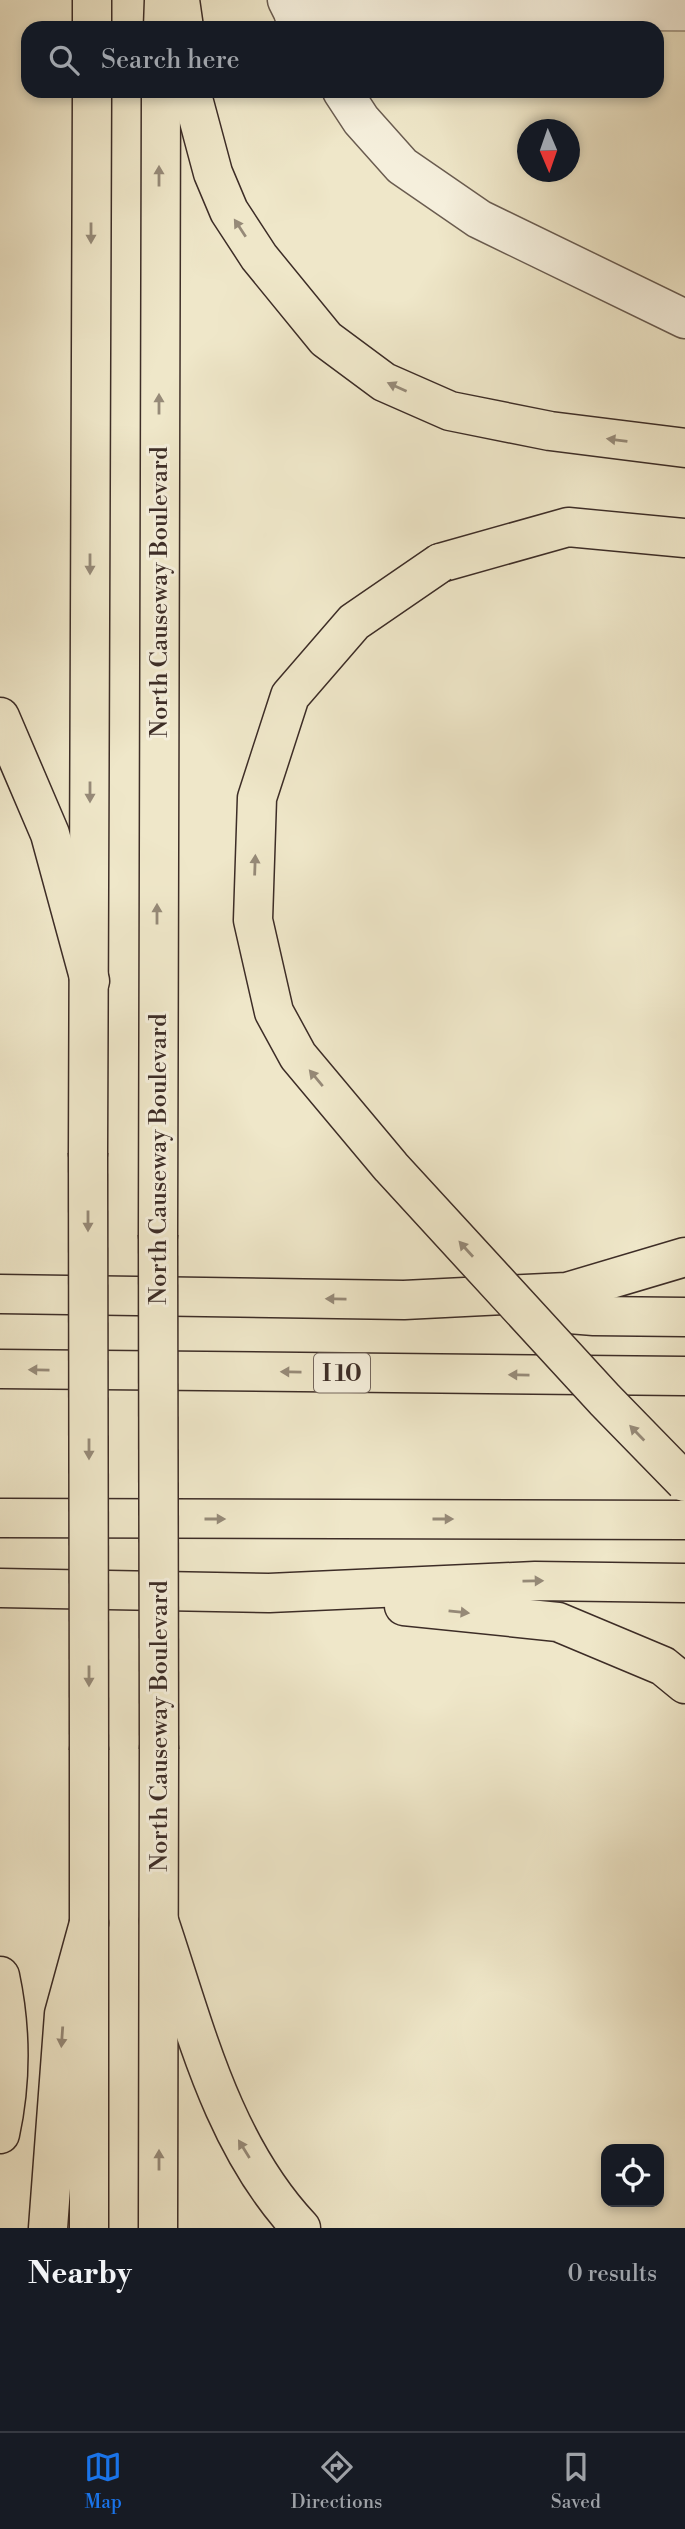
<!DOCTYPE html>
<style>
:root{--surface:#171b24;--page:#242831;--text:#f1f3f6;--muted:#9ea1a6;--line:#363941;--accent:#1a73e8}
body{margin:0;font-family:"Libre Bodoni",serif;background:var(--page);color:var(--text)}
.controls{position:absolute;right:21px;bottom:21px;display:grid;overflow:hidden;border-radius:14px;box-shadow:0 4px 10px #0003}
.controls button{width:63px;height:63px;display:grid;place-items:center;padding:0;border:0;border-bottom:2px solid var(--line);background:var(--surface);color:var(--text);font:35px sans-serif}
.compass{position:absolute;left:517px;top:119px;width:63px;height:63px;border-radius:50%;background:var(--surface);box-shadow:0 4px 10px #0003;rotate:178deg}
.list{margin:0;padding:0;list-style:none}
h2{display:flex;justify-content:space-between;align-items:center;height:91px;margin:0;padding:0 28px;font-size:30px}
h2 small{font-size:23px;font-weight:400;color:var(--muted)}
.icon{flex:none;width:38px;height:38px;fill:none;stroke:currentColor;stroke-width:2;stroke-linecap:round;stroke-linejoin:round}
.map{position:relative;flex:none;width:685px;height:2228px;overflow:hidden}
.search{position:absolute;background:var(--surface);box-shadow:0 4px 10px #0003;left:21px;right:21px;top:21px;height:77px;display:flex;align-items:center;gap:18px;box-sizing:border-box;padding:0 24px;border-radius:21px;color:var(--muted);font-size:26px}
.sheet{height:203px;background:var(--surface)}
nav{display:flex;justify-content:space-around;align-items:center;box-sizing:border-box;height:98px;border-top:2px solid var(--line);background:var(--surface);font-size:19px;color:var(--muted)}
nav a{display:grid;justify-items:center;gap:4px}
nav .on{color:var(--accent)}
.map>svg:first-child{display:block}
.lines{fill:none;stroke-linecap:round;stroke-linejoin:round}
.minor-casing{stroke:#6a5c50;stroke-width:39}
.tertiary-casing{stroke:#6a5c50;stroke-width:41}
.trunk-casing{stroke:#3d2d27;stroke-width:41}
.motorway-casing{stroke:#3d2d27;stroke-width:41}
.minor{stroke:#f5efdc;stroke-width:37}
.tertiary{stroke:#f5efdc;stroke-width:38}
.trunk{stroke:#efe7c9;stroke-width:38}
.motorway{stroke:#efe7c9;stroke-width:38}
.trunk-bridge-casing{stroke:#3d2d27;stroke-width:41;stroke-linecap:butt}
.motorway-bridge-casing{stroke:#3d2d27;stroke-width:41;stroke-linecap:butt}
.trunk-bridge{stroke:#efe7c9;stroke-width:38}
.motorway-bridge{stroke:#efe7c9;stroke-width:38}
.oneway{fill:#968a78}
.labels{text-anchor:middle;stroke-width:6;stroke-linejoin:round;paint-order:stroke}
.shield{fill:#f5efdc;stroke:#74675d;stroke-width:2}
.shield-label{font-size:23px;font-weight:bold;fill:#3d2d27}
.street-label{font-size:24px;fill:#3d2d27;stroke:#f5efdc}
</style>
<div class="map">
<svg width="685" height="2228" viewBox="0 0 685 2228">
<rect width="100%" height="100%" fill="#efe7c9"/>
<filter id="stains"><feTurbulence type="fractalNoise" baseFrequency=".00286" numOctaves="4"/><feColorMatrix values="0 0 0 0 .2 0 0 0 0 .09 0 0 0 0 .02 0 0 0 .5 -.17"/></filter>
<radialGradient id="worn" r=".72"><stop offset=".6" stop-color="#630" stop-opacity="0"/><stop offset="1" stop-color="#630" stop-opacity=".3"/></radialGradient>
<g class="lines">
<defs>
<polyline id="minor" points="294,18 346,11 685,12"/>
<g id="tertiary">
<polyline points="287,0 301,28"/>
<polyline points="342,91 361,120 402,166 479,219 685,319"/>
</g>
<g id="trunk">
<polyline points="92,28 92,0"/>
<polyline points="163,28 164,0"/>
<polyline points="88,1153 92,91"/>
<polyline points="158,1235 161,91"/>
<polyline points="89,1750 89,2228"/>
<polyline points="158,2228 159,1749"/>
</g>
<g id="motorway">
<polyline points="180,0 184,28"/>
<polyline points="191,91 213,173 229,211 259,257 326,339 384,382 450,411 550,431 685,448"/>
<polyline points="440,563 568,527 685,538"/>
<polyline points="0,717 50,834 90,981"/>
<polyline points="0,1294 404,1300 567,1292 685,1257"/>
<polyline points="532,1311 594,1316 685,1317"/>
<polyline points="0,1369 685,1376"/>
<polyline points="0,1518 685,1520"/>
<polyline points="0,1588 269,1593 535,1581 685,1583"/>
<polyline points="404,1606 558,1622 663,1666 685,1684"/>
<path d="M159 1921C195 2028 222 2144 301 2228"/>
<path d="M0 1976C11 2028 11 2083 0 2134"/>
<polyline points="48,2228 64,2014 89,1923"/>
</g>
</defs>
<!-- minor casing -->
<use href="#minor" class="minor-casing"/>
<!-- tertiary casing -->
<use href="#tertiary" class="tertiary-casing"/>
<!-- trunk casing -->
<use href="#trunk" class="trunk-casing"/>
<!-- motorway casing -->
<use href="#motorway" class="motorway-casing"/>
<!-- minor -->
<use href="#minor" class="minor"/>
<!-- tertiary -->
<use href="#tertiary" class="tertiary"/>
<!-- trunk -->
<use href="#trunk" class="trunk"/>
<!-- motorway -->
<use href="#motorway" class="motorway"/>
<defs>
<g id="trunk-bridge">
<polyline points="88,1153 89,1750"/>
<polyline points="158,1235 159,1749"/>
</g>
<polyline id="motorway-bridge" points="440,563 354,622 290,696 257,798 253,920 274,1012 298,1056 391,1167 605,1400 685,1482"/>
</defs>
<!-- trunk-bridge casing -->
<use href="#trunk-bridge" class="trunk-bridge-casing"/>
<!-- motorway-bridge casing -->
<use href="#motorway-bridge" class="motorway-bridge-casing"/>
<!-- trunk-bridge -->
<use href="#trunk-bridge" class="trunk-bridge"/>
<!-- motorway-bridge -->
<use href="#motorway-bridge" class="motorway-bridge"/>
</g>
<!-- one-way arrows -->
<defs><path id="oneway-solid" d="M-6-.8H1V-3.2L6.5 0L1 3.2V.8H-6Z" transform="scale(1.75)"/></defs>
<g class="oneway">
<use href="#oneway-solid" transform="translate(159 176) rotate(-90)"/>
<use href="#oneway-solid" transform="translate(240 228) rotate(-123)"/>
<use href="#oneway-solid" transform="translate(91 233) rotate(90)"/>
<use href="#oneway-solid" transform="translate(397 387) rotate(-156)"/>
<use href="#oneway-solid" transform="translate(159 404) rotate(-90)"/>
<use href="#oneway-solid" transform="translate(617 440) rotate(-173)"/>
<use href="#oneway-solid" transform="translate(90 564) rotate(90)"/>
<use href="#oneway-solid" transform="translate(90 792) rotate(90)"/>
<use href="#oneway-solid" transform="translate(255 865) rotate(-88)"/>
<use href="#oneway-solid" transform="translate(157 914) rotate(-90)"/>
<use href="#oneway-solid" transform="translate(316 1078) rotate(-130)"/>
<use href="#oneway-solid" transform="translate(88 1221) rotate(90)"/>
<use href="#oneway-solid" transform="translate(466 1249) rotate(-132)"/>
<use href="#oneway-solid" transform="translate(336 1299) rotate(-179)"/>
<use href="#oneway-solid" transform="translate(39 1370) rotate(-179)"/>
<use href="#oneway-solid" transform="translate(291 1372) rotate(-179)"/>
<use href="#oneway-solid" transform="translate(519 1375) rotate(-179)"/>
<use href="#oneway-solid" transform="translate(637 1433) rotate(-134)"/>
<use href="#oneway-solid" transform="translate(89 1449) rotate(90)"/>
<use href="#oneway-solid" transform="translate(215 1519)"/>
<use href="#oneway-solid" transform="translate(443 1519)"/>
<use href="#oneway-solid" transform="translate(533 1581) rotate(-1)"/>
<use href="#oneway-solid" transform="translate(459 1612) rotate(6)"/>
<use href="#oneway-solid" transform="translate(89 1676) rotate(90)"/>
<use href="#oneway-solid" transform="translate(62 2037) rotate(94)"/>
<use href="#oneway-solid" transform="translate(244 2149) rotate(-122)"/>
<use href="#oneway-solid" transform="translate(159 2160) rotate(-90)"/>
</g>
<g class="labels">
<!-- shield labels -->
<rect class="shield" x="314" y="1353.5" width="56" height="39" rx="5"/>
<g class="shield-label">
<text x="342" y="1381">I 10</text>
</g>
<!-- street labels -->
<g class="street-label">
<text transform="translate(159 592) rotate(-90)" y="8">North Causeway Boulevard</text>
<text transform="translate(158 1159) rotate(-90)" y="8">North Causeway Boulevard</text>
<text transform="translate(159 1726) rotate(-90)" y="8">North Causeway Boulevard</text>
</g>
</g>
<rect width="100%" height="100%" filter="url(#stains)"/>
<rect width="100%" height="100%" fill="url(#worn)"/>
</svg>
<div class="controls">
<button><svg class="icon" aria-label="locate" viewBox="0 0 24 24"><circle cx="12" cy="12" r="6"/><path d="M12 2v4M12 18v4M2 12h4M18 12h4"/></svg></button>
</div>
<svg class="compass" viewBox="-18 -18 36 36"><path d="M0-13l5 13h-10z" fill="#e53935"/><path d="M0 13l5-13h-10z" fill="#9ea1a6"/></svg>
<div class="search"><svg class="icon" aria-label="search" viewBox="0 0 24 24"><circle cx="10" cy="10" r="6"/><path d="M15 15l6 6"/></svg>Search here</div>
</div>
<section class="sheet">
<h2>Nearby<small>0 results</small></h2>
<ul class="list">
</ul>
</section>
<nav>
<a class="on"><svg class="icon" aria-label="map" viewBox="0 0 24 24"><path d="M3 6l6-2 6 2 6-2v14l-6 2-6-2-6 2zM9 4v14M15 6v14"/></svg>Map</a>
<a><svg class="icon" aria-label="directions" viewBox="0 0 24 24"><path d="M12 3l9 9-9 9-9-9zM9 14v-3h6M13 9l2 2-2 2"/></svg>Directions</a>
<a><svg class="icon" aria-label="saved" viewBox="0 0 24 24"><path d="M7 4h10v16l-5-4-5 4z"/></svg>Saved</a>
</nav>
